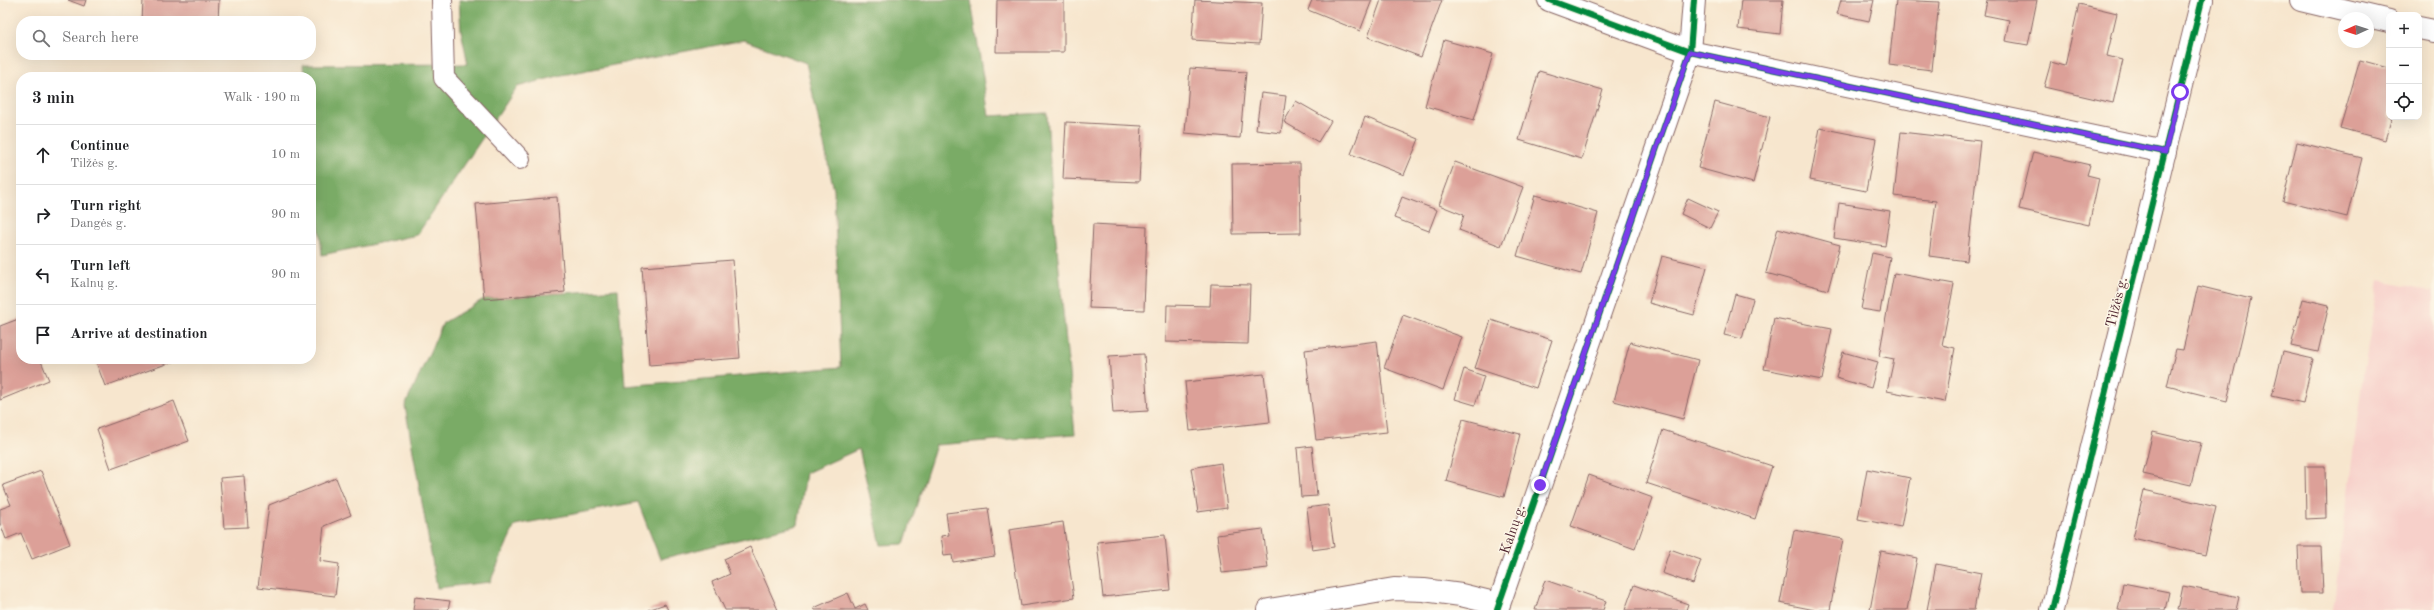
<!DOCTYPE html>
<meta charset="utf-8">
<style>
:root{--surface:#fff;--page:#f2f2f2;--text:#202124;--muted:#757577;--line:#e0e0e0}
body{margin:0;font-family:"Old Standard TT",serif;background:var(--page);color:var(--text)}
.controls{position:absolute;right:12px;top:12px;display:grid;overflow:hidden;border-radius:8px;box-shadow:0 4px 16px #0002}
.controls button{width:36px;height:36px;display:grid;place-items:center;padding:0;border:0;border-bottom:1px solid var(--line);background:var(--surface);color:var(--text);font:20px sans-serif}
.compass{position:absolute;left:2338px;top:12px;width:36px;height:36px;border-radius:50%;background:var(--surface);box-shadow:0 4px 16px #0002;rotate:267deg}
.stop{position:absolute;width:12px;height:12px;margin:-9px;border:3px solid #7c3aed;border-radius:50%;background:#fff}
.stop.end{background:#7c3aed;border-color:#fff;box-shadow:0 1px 4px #0008}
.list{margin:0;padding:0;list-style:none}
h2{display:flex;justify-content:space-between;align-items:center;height:52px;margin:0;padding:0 16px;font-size:17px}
h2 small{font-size:13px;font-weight:400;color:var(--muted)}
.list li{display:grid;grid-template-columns:26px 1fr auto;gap:12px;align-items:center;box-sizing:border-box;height:60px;padding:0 16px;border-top:1px solid var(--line)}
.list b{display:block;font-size:15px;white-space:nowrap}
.list p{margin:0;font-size:13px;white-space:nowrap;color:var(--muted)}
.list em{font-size:13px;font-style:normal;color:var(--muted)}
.icon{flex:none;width:22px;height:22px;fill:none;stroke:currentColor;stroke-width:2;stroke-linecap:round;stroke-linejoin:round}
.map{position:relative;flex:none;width:2434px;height:610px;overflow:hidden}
.search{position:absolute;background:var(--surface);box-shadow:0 4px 16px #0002;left:16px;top:16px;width:300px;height:44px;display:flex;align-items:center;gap:10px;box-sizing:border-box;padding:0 14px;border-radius:16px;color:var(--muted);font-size:15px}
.panel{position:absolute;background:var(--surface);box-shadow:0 4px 16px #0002;left:16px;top:72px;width:300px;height:292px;border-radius:16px}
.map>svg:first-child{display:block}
.built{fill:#f7d0ca}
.forest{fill:#7aab66;stroke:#626548}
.building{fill:#dca098}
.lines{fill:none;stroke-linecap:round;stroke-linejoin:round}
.service-casing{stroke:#876564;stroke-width:22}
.minor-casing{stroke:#876564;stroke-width:24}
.service{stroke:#fff;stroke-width:20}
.minor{stroke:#fff;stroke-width:22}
.cycleway-casing{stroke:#fcf5e5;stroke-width:8}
.cycleway{stroke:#00873e;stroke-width:6}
.route{stroke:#7c3aed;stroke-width:5}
.labels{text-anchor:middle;stroke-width:3;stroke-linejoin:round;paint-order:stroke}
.street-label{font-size:14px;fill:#4a1f2b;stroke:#fcf5e5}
</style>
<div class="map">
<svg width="2434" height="610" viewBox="0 0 2434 610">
<rect width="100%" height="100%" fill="#fcf5e5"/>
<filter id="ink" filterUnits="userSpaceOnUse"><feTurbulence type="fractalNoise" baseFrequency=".025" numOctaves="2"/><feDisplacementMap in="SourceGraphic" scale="8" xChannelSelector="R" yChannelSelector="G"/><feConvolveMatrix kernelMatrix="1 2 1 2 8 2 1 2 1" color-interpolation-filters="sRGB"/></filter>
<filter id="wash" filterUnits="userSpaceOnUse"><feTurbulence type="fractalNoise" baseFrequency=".012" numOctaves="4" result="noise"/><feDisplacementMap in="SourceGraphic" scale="16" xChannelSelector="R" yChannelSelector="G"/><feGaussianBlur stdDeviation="0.9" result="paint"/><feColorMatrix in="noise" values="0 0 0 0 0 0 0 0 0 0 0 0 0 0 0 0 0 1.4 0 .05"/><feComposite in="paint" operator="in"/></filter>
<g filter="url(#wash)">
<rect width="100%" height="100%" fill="#f7e6ce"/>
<!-- built -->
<polygon class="built" points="2379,280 2434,291 2434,610 2333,610 2362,382"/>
<!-- forest -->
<polygon class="forest" points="459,0 971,0 989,116 1047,113 1052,197 1075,434 936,445 904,544 881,545 859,449 806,473 798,525 660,559 638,502 515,525 490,582 437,588 405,406 443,323 484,299 618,289 625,386 841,367 834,190 806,63 744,40 562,75 517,87 417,235 322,255 311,145 311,77 304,77 303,65 468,64 461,31"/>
<g id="blocks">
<!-- building -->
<g class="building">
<polygon points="68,0 86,0 84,6"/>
<polygon points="143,0 219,0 218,21 142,21"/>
<polygon points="997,0 1064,0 1064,52 996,52"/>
<polygon points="1195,0 1262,3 1259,44 1192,40"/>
<polygon points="1312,0 1372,0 1360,31 1308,10"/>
<polygon points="1381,0 1442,0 1421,57 1368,37"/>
<polygon points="1741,0 1783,0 1780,34 1738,29"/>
<polygon points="1841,0 1874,0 1869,21 1837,14"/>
<polygon points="1896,0 1939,2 1932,70 1889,65"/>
<polygon points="1987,0 2037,0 2028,45 2005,41 2009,20 1984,15"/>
<polygon points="2079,4 2117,13 2107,56 2123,60 2113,103 2044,87 2051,62 2065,66"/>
<polygon points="1444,40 1493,54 1474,120 1425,106"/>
<polygon points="2360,60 2389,68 2389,117 2392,117 2385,140 2340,128"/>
<polygon points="1190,68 1246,72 1240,138 1185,133"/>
<polygon points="1539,71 1603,90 1582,159 1519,140"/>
<polygon points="1261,93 1286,96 1281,133 1256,130"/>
<polygon points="1296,101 1331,121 1318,142 1284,122"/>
<polygon points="1715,102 1770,117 1753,183 1698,168"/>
<polygon points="1365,117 1419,139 1404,175 1351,154"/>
<polygon points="1066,122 1142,126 1139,182 1063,179"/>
<polygon points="1820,128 1876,139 1866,191 1810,180"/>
<polygon points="1901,132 1980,141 1967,261 1929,256 1936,201 1894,196"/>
<polygon points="2297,142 2362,158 2347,217 2283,201"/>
<polygon points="2033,152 2090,165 2087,175 2099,178 2089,225 2019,209"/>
<polygon points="1455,162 1523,187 1501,246 1459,230 1464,215 1439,205"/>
<polygon points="1300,163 1301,233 1233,234 1232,164"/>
<polygon points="1535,195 1598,213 1581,274 1517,256"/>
<polygon points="557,197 565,292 484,299 476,204"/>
<polygon points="1402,197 1437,210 1429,231 1394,218"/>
<polygon points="1688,198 1718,212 1710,228 1681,214"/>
<polygon points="1839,203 1890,211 1885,246 1834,238"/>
<polygon points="1093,224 1147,227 1144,310 1089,308"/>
<polygon points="1778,228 1840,245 1828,290 1766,273"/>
<polygon points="1872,253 1890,257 1880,312 1861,309"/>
<polygon points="1662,256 1707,267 1694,315 1649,303"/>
<polygon points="733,260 740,358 649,365 642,267"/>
<polygon points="1894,273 1954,284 1942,345 1955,348 1945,402 1887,391 1894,359 1879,356"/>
<polygon points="1211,284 1250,285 1248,344 1166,342 1167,305 1210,306"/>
<polygon points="2198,286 2251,299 2227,401 2167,386 2176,349 2183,350"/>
<polygon points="1735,294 1753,299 1742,339 1724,335"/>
<polygon points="2303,299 2329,305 2318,352 2291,346"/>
<polygon points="1403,315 1462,337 1443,390 1384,368"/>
<polygon points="21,318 21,359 40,359 49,380 0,400 0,326"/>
<polygon points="1774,318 1832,329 1822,380 1764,369"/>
<polygon points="1491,320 1552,340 1536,388 1475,368"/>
<polygon points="1377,341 1387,432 1316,440 1305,350"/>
<polygon points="1630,342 1698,360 1683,419 1614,401"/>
<polygon points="1843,352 1878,362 1871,388 1836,378"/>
<polygon points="2283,352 2313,359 2303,403 2272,396"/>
<polygon points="1144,354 1148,411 1113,413 1109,356"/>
<polygon points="95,359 180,359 105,386"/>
<polygon points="1464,369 1484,376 1475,405 1455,399"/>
<polygon points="1264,374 1270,422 1190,431 1185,382"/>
<polygon points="174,401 189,441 111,469 97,429"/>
<polygon points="1463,419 1520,434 1504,497 1446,481"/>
<polygon points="1663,430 1772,466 1755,519 1646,483"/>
<polygon points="2153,432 2201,443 2191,485 2143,474"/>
<polygon points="1312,446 1317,496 1301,497 1297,448"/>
<polygon points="1221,463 1227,508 1198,512 1191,468"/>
<polygon points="2305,466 2325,466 2326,518 2306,519"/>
<polygon points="1867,469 1910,478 1901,527 1858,519"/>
<polygon points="41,471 70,544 32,559 21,533 6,539 0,523 0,509 11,505 3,485"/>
<polygon points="1589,475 1653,498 1635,549 1571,526"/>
<polygon points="244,476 248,527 224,528 220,478"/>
<polygon points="336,478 351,515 324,526 320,561 339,564 335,596 258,587 269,505"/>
<polygon points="2144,490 2216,507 2205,555 2133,538"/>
<polygon points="1328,505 1334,547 1312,550 1307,508"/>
<polygon points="988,508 995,556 953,562 952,555 944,556 941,536 949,535 946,513"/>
<polygon points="1063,522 1074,598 1021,606 1009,530"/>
<polygon points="1263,529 1268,568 1222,573 1217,535"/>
<polygon points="1794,530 1843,539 1830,610 1815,610 1780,603"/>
<polygon points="1165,535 1170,590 1103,597 1097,542"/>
<polygon points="750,547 778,610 725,610 712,582 730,574 724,559"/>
<polygon points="2298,547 2321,547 2323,593 2300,593"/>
<polygon points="1670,549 1701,560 1693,584 1662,573"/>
<polygon points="1881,551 1917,558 1907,610 1870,610"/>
<polygon points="1936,564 1981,573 1974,610 1927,610"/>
<polygon points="1545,580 1606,601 1603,610 1535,610"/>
<polygon points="2123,583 2169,592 2165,610 2118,610"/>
<polygon points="1634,585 1688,604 1686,610 1625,610"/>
<polygon points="2183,586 2239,597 2236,610 2178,610"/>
<polygon points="848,593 855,609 865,604 868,610 815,610 814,608"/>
<polygon points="415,597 450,601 448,610 413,610"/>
<polygon points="665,604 668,610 648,610"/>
</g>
</g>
</g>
<g filter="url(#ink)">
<use href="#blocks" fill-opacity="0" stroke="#876564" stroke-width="1"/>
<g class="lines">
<defs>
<polyline id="service" points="442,0 444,78 520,159"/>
<g id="minor">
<polyline points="1549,0 1690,52 2165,152"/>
<polyline points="2301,0 2389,21"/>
<polyline points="2419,28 2434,31"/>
<polyline points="1269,610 1394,589 1424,590 1461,595 1498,604"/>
<polyline points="1497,610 1690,52 1694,0"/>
<polyline points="2052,610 2202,0"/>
</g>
</defs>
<!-- service casing -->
<use href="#service" class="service-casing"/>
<!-- minor casing -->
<use href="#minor" class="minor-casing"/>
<!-- service -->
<use href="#service" class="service"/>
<!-- minor -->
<use href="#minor" class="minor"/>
<defs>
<g id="cycleway">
<polyline points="1549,0 1690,52 2165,152"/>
<polyline points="1497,610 1690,52 1694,0"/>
<polyline points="2052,610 2202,0"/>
</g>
</defs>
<!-- cycleway casing -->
<use href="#cycleway" class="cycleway-casing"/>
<!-- cycleway -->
<use href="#cycleway" class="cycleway"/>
</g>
</g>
<g class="lines" filter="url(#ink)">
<!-- route -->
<polyline class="route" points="1540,485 1690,52 2165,152 2180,92"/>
</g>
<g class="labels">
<!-- street labels -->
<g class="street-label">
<text transform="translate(2116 302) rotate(-76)" y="5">Tilžės g.</text>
<text transform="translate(1512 529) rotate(-71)" y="5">Kalnų g.</text>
</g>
</g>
</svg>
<div class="controls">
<button>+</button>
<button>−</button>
<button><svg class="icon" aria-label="locate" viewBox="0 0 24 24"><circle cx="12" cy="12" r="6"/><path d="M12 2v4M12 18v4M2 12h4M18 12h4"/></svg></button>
</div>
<svg class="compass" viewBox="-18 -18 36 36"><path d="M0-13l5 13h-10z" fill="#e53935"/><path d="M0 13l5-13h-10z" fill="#757577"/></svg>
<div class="stop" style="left:2180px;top:92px"></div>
<div class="stop end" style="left:1540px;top:485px"></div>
<div class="search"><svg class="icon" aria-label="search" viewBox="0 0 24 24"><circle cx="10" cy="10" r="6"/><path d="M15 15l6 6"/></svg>Search here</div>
<section class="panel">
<h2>3 min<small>Walk · 190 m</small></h2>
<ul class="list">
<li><svg class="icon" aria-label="ahead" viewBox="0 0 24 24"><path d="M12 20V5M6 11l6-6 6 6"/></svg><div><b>Continue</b><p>Tilžės g.</p></div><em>10 m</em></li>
<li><svg class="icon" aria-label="right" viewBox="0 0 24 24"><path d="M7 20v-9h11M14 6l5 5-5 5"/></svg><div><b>Turn right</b><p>Dangės g.</p></div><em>90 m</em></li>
<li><svg class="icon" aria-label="left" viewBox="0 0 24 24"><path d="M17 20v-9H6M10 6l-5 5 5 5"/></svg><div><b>Turn left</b><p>Kalnų g.</p></div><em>90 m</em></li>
<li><svg class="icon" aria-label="arrive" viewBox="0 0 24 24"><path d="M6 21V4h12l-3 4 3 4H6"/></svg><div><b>Arrive at destination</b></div></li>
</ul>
</section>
</div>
